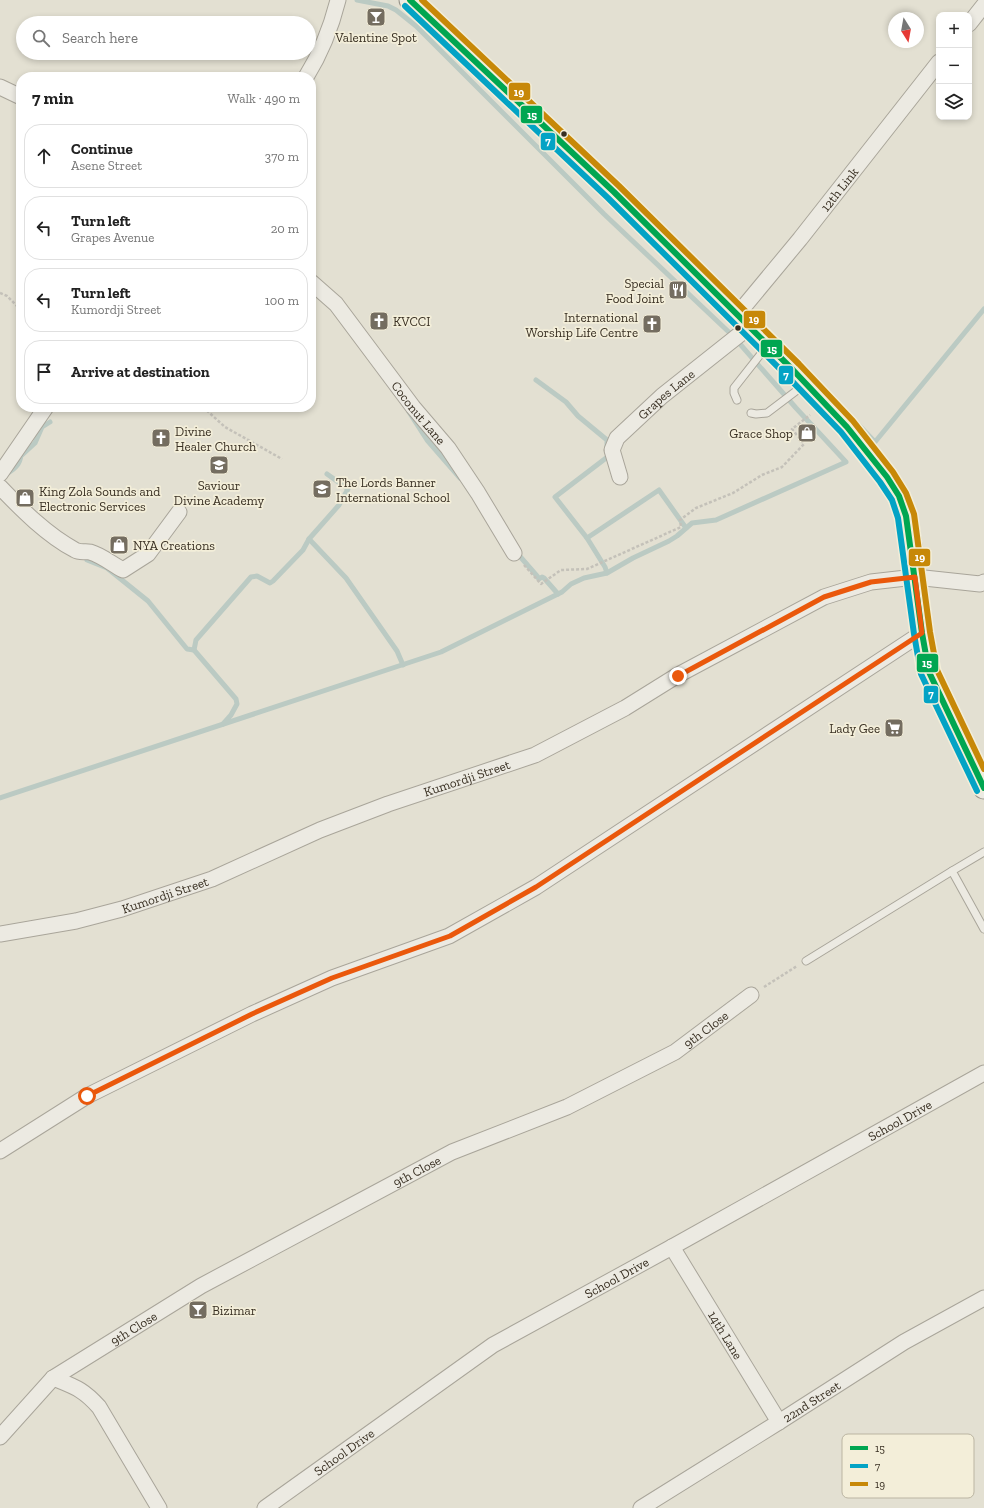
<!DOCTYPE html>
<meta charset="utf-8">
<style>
:root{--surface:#fff;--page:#f2f2f2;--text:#222;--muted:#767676;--line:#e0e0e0}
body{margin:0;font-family:"Zilla Slab",serif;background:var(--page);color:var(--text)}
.controls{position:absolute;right:12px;top:12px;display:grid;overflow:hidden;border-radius:8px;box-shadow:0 2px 6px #0003}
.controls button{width:36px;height:36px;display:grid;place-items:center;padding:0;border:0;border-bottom:1px solid var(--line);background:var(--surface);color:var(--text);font:20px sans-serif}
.compass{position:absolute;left:888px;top:12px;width:36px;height:36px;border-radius:50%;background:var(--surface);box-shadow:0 2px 6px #0003;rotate:169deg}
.stop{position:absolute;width:12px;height:12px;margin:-9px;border:3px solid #ea580c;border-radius:50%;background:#fff}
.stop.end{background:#ea580c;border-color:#fff;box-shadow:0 1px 4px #0008}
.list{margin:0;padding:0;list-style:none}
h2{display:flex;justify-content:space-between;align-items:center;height:52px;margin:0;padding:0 16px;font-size:17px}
h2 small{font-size:13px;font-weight:400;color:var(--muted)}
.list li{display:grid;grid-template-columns:26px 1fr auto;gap:12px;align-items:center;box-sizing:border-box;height:64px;margin:0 8px 8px;padding:0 8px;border:1px solid var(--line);border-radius:16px}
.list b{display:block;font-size:15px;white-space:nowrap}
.list p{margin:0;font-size:13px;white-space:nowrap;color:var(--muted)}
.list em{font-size:13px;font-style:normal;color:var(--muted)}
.icon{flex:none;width:22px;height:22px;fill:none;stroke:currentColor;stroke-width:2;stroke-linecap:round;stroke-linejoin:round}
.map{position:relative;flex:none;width:984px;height:1508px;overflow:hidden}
.search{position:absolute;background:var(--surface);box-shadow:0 2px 6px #0003;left:16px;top:16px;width:300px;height:44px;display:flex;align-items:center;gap:10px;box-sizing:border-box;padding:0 14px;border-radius:22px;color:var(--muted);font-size:15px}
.panel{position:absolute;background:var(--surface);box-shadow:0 2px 6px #0003;left:16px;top:72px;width:300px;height:340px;border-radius:16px}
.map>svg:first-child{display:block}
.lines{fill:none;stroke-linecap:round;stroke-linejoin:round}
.stream{stroke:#bbcac3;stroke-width:5}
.lane-casing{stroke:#a9a59a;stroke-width:9}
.street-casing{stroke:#a9a59a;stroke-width:17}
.secondary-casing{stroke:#99958a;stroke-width:23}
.path{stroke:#c4c1b9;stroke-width:2.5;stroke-dasharray:3 2;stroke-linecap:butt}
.lane{stroke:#eceae2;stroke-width:7}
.street{stroke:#eceae2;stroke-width:15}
.secondary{stroke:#eceae2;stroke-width:21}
.bus-1-casing{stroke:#f3eed9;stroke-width:9}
.bus-2-casing{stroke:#f3eed9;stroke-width:9}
.bus-3-casing{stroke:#f3eed9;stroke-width:9}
.bus-1{stroke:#00a651;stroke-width:6}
.bus-2{stroke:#03a3c5;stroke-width:6}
.bus-3{stroke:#c78808;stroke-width:6}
.route{stroke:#ea580c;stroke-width:5}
.bus-dot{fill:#382f22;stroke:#f3eed9;stroke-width:1.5}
.labels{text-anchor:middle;stroke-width:3.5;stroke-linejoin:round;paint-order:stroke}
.poi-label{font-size:13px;fill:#382f22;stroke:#f3eed9;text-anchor:start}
.street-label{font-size:13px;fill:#382f22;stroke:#f3eed9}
.key{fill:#f3eed9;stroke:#bbb5a2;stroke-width:1}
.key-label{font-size:11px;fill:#382f22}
.line-badge{stroke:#f3eed9;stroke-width:1.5}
.badge-label{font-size:11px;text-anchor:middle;font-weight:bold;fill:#fff}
</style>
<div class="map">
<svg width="984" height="1508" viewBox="0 0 984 1508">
<rect width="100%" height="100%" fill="#e3e0d2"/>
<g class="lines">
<!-- stream -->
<g class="stream">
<polyline points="536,380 566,402 578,416 607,440 607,447 610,455 555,497 587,538"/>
<polyline points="828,393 875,442 984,309"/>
<polyline points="409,412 427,440 460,478"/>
<polyline points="22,455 35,443 42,427 50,422"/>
<path d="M6 474C17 468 22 462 21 449"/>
<polyline points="327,474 348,489 339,505 309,539 346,578 397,651 403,665"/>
<polyline points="517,553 537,576 539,579 542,577 544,578 558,594"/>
<polyline points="87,560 107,568 148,601 187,649 194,650"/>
<polyline points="607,573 605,567 587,538 659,490 686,528"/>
<polyline points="223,724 231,715 237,704 236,699 194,650 196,640 251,577 257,576 270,583 273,581 303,550 309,539"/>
<polyline points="0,798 441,652 562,592 571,584 584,578 607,573 633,558 669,541 677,536 692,523 716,520 846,462 796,408 733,336 604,214 416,26 396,10 388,6 357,0"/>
</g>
<defs>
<g id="lane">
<polyline points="737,400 734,393 734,388 767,346"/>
<polyline points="751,413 756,414 767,413 804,385"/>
<polyline points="984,852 952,871 984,929"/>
<polyline points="806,961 952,871"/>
</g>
<g id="street">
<polyline points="969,24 984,5"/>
<path d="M306 77C321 53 331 28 338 0"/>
<polyline points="0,87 21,97"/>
<path id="s1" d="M311 282 336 304 413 407 448 448 478 493 514 553"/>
<path id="s2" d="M737 315 800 239 939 62"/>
<polyline points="0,474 46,407"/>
<path id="s3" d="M620 477 612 450 617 438 662 396 749 327"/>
<path d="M0 487C22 510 47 535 75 550 80 553 85 551 90 552 101 555 112 564 123 570L148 554 179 512"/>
<path id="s4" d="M0 934 76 921 122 909 212 879 320 830 388 804 535 755 625 708 678 675 824 597 871 582 915 577 980 584 984 582"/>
<polyline points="0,1151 87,1096 252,1014 332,978 449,936 536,887 922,633"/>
<path id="s5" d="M672 1247 779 1422"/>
<path d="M53 1378C75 1387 83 1389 99 1407L159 1508"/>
<path id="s6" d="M0 1437 53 1378 201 1286 452 1152 567 1107 675 1052 751 995"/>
<path id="s7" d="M265 1508 493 1345 672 1247 984 1073"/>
<path id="s8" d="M641 1508 779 1422 904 1342 984 1298"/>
</g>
<polyline id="secondary" points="410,0 614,192 793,370 847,427 887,477 899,496 906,516 911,546 922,633 929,672 984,788"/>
</defs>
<!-- lane casing -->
<use href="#lane" class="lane-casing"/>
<!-- street casing -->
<use href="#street" class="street-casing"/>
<!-- secondary casing -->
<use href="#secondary" class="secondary-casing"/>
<!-- path -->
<g class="path">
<polyline points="0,293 7,296 21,310"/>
<polyline points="203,407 225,427 282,459"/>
<polyline points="524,565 541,584 561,570 587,569 681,527 680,520 696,508 733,493 762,475 782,467 804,444 792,429 810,415"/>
<polyline points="764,987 797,966"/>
</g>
<!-- lane -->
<use href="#lane" class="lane"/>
<!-- street -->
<use href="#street" class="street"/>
<!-- secondary -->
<use href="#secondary" class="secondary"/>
<defs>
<polyline id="bus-1" points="410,0 614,192 793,370 847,427 887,477 899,496 906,516 922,633 929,672 984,788"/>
<polyline id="bus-2" points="405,6 608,198 787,376 841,432 880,482 892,500 898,518 914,634 921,674 977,791"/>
<polyline id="bus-3" points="422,0 619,186 799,364 853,421 893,472 906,493 914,514 930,632 937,670 984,769"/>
</defs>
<!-- bus-1 casing -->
<use href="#bus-1" class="bus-1-casing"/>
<!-- bus-2 casing -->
<use href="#bus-2" class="bus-2-casing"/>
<!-- bus-3 casing -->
<use href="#bus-3" class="bus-3-casing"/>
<!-- bus-1 -->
<use href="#bus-1" class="bus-1"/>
<!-- bus-2 -->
<use href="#bus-2" class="bus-2"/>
<!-- bus-3 -->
<use href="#bus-3" class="bus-3"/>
</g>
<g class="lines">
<!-- route -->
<polyline class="route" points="87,1096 252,1014 332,978 450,936 536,887 922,633 915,577 871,582 824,597 678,676"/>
</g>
<!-- icons -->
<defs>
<symbol id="bar-square" viewBox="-11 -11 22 22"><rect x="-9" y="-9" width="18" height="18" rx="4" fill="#746d60" stroke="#f3eed9"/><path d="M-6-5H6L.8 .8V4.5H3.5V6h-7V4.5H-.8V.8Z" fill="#fff"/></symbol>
<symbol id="restaurant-square" viewBox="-11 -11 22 22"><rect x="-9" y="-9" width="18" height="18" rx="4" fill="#746d60" stroke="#f3eed9"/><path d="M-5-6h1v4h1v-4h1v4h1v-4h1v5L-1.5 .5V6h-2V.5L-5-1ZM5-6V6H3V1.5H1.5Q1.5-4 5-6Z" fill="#fff"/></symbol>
<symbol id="church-square" viewBox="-11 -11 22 22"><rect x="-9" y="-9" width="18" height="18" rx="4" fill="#746d60" stroke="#f3eed9"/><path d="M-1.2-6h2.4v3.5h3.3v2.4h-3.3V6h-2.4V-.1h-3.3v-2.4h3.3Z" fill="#fff"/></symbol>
<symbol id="shop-square" viewBox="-11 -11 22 22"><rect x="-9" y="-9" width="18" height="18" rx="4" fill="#746d60" stroke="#f3eed9"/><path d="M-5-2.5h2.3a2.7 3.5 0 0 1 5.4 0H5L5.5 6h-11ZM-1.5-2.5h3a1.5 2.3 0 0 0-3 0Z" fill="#fff"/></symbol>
<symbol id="school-square" viewBox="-11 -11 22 22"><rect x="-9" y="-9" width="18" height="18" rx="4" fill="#746d60" stroke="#f3eed9"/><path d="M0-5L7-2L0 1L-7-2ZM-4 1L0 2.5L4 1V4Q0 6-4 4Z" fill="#fff"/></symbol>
<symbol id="supermarket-square" viewBox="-11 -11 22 22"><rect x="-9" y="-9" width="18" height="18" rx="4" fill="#746d60" stroke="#f3eed9"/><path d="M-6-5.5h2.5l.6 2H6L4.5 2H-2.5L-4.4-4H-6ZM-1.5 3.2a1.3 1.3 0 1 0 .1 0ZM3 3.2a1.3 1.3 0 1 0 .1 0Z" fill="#fff"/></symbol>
</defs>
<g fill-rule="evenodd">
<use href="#bar-square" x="365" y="6" width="22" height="22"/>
<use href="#restaurant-square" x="667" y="279" width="22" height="22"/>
<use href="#church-square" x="368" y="310" width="22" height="22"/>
<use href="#church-square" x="641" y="313" width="22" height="22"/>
<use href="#shop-square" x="796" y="422" width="22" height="22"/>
<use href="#church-square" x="150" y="427" width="22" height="22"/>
<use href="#school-square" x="208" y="454" width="22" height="22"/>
<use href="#school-square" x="311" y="478" width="22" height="22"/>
<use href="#shop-square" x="14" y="487" width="22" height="22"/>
<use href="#shop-square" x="108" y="534" width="22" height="22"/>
<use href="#supermarket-square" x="883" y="717" width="22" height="22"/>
<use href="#bar-square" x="187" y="1299" width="22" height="22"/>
</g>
<!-- markers -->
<g class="bus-dot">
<circle cx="564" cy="134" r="3.5"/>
<circle cx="738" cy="328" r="3.5"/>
</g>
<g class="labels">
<!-- poi labels -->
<g class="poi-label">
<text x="376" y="42" text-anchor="middle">Valentine Spot</text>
<text x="664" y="288" text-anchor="end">Special<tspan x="664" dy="15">Food Joint</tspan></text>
<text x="638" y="322" text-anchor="end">International<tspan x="638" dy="15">Worship Life Centre</tspan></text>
<text x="393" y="326">KVCCI</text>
<text x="175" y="436">Divine<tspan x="175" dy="15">Healer Church</tspan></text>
<text x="793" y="438" text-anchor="end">Grace Shop</text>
<text x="336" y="487">The Lords Banner<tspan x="336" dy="15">International School</tspan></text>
<text x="219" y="490" text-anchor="middle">Saviour<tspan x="219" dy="15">Divine Academy</tspan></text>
<text x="39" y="496">King Zola Sounds and<tspan x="39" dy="15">Electronic Services</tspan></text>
<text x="133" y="550">NYA Creations</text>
<text x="880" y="733" text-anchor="end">Lady Gee</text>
<text x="212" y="1315">Bizimar</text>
</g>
<!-- street labels -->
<g class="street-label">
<text dy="5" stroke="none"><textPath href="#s2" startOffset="162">12th Link</textPath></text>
<text dy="5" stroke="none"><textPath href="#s3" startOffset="107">Grapes Lane</textPath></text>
<text dy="5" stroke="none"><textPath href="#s1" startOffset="170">Coconut Lane</textPath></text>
<text dy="5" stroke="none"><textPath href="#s4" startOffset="494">Kumordji Street</textPath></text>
<text dy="5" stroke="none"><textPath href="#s4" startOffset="170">Kumordji Street</textPath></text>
<text dy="5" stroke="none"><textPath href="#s6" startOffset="821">9th Close</textPath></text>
<text dy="5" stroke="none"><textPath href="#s7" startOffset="745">School Drive</textPath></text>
<text dy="5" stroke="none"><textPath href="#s6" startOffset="498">9th Close</textPath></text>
<text dy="5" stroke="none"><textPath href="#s7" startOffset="421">School Drive</textPath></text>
<text dy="5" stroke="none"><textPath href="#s6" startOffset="174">9th Close</textPath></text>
<text dy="5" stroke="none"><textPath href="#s5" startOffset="103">14th Lane</textPath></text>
<text dy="5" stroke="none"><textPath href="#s8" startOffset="201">22nd Street</textPath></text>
<text dy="5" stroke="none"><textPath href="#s7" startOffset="97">School Drive</textPath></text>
</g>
</g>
<!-- legend -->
<rect x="842" y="1434" width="132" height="64" rx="6" class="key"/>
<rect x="850" y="1446" width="18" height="4" fill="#00a651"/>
<rect x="850" y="1464" width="18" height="4" fill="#03a3c5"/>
<rect x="850" y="1482" width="18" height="4" fill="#c78808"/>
<g class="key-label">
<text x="875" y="1452">15</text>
<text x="875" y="1470">7</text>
<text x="875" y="1488">19</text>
</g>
<g class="line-badge">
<rect x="508" y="82" width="23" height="19" rx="4" fill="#c78808"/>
<rect x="520" y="105" width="23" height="19" rx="4" fill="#00a651"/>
<rect x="540" y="132" width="16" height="19" rx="4" fill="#03a3c5"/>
<rect x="743" y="310" width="23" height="19" rx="4" fill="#c78808"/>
<rect x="760" y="339" width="23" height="19" rx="4" fill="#00a651"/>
<rect x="778" y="365" width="16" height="20" rx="4" fill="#03a3c5"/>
<rect x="908" y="548" width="23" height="19" rx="4" fill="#c78808"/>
<rect x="916" y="653" width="23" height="20" rx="4" fill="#00a651"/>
<rect x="923" y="685" width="16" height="19" rx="4" fill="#03a3c5"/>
</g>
<g class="badge-label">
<text x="519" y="96">19</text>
<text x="532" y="119">15</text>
<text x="548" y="145">7</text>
<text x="754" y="323">19</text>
<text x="772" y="353">15</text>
<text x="786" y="379">7</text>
<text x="920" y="561">19</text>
<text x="927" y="667">15</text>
<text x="931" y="698">7</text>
</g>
</svg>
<div class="controls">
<button>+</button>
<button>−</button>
<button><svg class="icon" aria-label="layers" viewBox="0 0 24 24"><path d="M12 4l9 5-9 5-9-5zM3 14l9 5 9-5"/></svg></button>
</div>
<svg class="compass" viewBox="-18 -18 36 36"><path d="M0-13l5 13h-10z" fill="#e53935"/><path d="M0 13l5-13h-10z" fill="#767676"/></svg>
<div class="stop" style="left:87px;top:1096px"></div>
<div class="stop end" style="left:678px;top:676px"></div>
<div class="search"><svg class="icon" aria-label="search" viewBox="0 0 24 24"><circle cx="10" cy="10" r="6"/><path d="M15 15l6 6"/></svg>Search here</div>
<section class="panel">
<h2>7 min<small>Walk · 490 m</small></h2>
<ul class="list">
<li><svg class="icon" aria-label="ahead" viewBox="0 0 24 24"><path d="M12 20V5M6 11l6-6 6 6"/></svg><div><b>Continue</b><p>Asene Street</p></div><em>370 m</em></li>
<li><svg class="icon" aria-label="left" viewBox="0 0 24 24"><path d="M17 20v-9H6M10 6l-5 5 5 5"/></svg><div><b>Turn left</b><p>Grapes Avenue</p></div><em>20 m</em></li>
<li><svg class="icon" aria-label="left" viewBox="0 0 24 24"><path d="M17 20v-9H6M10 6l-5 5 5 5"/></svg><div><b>Turn left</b><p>Kumordji Street</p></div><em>100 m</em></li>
<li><svg class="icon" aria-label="arrive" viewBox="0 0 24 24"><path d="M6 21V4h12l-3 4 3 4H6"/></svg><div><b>Arrive at destination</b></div></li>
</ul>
</section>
</div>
